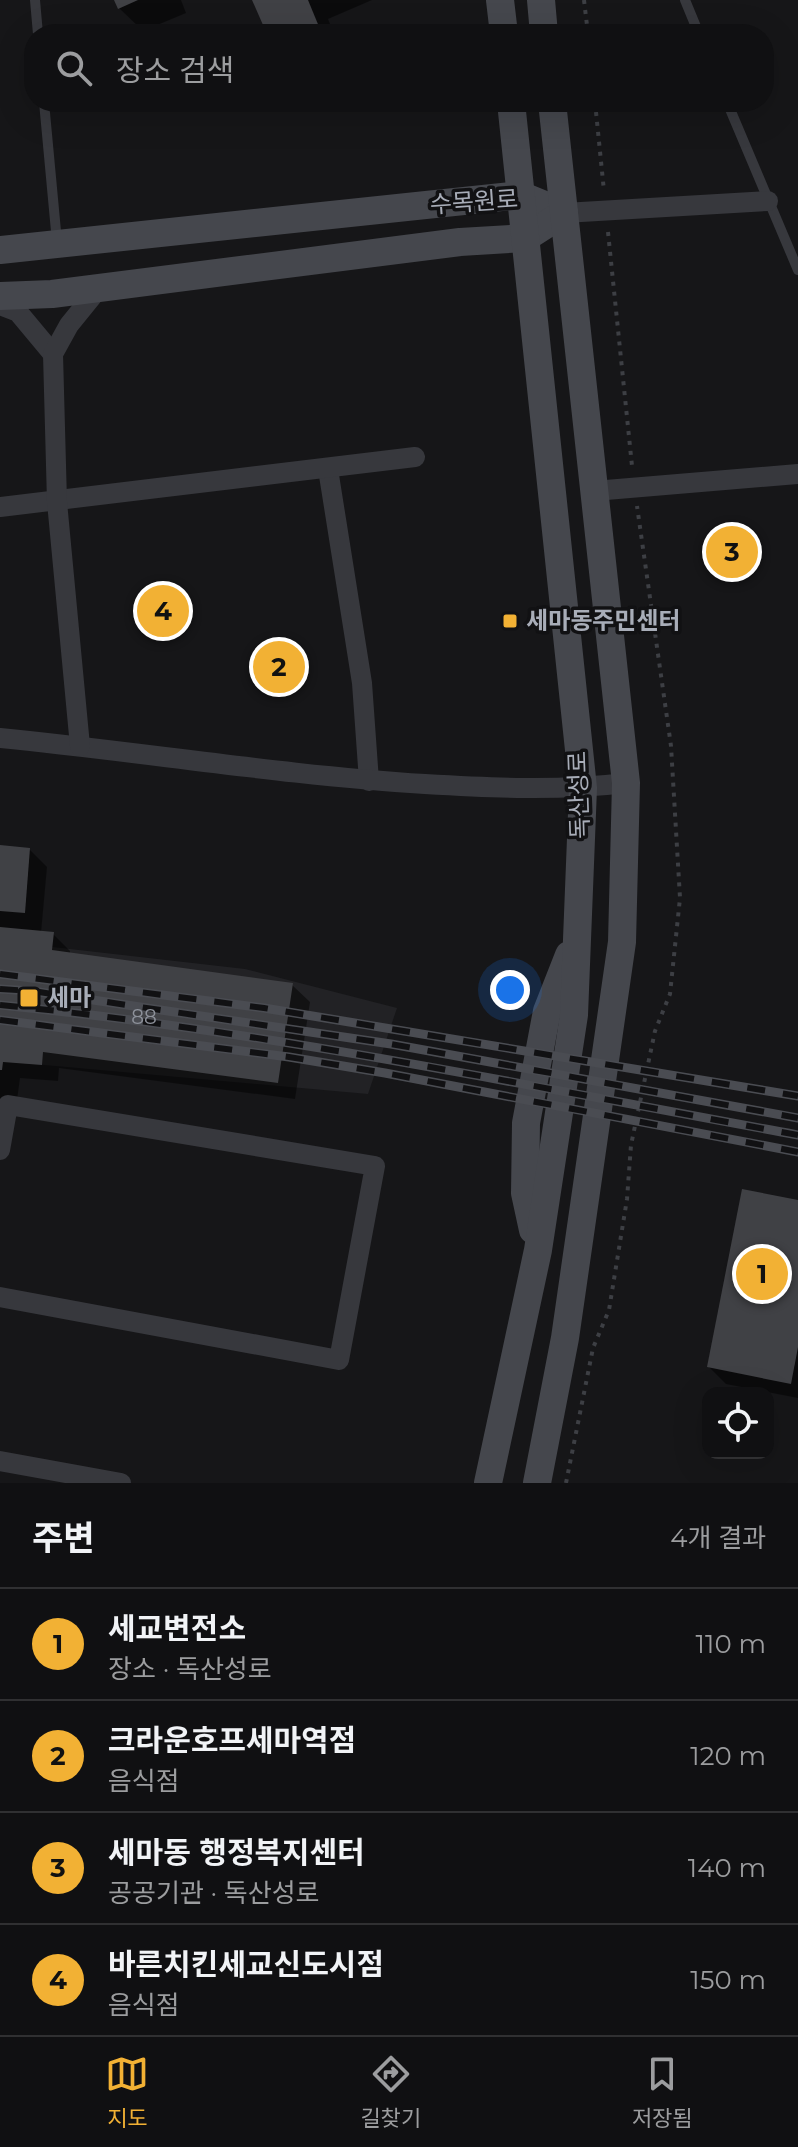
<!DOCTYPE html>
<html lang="ko">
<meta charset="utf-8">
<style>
:root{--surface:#101012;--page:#1e1e20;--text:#f1f3f6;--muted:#9c9d9f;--line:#303032;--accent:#f2b134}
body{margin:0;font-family:Montserrat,"Noto Sans KR",sans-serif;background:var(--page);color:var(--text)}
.controls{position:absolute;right:24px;bottom:24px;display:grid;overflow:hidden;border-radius:16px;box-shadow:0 8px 32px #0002}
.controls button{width:72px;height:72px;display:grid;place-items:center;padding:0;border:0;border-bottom:2px solid var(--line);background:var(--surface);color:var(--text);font:40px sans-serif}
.you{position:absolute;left:510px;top:990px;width:28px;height:28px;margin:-20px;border:6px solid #fff;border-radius:50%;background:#1a73e8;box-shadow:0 0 0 12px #1a73e833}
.badge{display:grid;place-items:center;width:52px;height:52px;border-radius:50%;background:var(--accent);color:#111;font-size:26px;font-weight:700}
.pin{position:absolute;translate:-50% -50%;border:4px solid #fff;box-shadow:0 2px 8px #0006}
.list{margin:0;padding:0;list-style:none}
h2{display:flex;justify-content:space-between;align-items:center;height:104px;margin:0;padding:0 32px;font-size:34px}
h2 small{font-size:26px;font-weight:400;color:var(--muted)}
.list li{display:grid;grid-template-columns:52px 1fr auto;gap:24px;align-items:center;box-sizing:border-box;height:112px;padding:0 32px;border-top:2px solid var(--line)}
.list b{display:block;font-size:30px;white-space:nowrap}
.list p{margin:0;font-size:26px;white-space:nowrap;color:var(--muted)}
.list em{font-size:26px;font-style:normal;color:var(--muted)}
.icon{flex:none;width:44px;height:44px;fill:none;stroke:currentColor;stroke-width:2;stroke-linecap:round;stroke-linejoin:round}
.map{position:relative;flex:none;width:798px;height:1483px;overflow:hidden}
.search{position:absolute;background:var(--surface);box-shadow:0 8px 32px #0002;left:24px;right:24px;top:24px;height:88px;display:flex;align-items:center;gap:20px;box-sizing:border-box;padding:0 28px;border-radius:32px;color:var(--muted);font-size:30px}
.sheet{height:552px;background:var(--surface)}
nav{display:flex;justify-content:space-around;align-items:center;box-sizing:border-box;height:112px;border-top:2px solid var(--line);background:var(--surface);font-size:22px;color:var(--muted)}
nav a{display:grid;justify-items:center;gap:4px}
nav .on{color:var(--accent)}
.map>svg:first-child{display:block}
.built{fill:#222225}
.shadow{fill:#0007}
.building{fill:#404145}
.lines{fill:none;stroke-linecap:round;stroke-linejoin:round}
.path{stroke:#3d3f44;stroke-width:4;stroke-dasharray:4 6;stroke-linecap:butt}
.lane{stroke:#37383d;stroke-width:10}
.street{stroke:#37383d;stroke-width:20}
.secondary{stroke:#45474d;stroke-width:28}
.rail-casing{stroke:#4a4c52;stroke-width:9}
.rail{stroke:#111113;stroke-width:6;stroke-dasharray:18;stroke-linecap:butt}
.poi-dot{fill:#f2b134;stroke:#111113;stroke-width:3}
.labels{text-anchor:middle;stroke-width:7;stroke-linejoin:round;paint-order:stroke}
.number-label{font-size:20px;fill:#8e929b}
.street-label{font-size:24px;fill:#a8adb8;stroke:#111113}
.poi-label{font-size:24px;font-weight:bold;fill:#a8adb8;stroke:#111113;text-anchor:start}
</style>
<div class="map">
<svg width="798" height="1483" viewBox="0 0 798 1483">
<rect width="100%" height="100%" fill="#161618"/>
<!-- built -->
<polygon class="built" points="0,941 245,969 397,1008 368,1094 0,1061"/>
<!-- shadow -->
<g class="shadow">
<polygon points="116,0 181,0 186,13 143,31 119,8"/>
<polygon points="255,0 372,0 328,19 334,34 269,34"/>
<polygon points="0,847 30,850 47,867 41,933 53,934 70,951 70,955 292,985 310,1002 295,1099 59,1068 58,1081 20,1078 17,1100 0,1099"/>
<polygon points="798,1202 798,1398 726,1384 709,1367"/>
</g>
<!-- building -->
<g class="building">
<polygon points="114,0 138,0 118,9"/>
<polygon points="252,0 308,0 322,34 267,34"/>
<polygon points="0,845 30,848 25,913 0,911"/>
<polygon points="0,927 54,932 52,950 293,983 278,1083 43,1052 42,1065 3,1062 2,1070 0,1070"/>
<polygon points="742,1189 798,1200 798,1347 791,1384 707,1367"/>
</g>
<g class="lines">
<!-- path -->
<g class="path">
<polyline points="584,0 588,34"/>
<polyline points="595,102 604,191"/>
<polyline points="608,232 632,466"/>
<polyline points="566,1483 593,1348 609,1310 627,1199 631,1145 655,1031 670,994 680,898 671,746 637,506"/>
</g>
<!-- lane -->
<g class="lane">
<polyline points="35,0 38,34"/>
<polyline points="685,0 699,34"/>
<polyline points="44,102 57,242"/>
<polyline points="727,102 798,270"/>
</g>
<!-- street -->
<g class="street">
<polyline points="564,213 768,201"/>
<polyline points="0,305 18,312 53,354"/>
<polyline points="328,469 362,683 369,781"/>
<polyline points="594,491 798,474"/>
<polyline points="0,507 415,457"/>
<path d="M0 738C142 752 283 775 425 784 492 788 559 791 626 783"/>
<polyline points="80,746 57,502 53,354 69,325 99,288"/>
<polyline points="0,1150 8,1105 375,1166 339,1360 0,1297"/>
<polyline points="0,1461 121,1483"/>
</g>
<!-- secondary -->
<g class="secondary">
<polyline points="500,0 504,34"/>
<polyline points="541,0 544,34"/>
<polyline points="0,250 520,195 564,213"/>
<polyline points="0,296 52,294 460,242 525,238 564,213"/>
<polyline points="533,1230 525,1193 526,1123 547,1011 569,955"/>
<polyline points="488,1483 538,1250 574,1015 583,788 511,102"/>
<polyline points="537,1483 565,1338 622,942 626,783 552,102"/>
</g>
<defs>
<g id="rail">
<polyline points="0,974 264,1008 798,1096"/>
<polyline points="0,989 32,991 391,1044 798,1118"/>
<path d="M0 1005C268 1031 533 1087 798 1135"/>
<polyline points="0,1020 289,1057 385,1073 798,1152"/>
</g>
</defs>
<!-- rail casing -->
<use href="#rail" class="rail-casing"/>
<!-- rail -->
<use href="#rail" class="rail"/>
</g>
<!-- markers -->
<g class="poi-dot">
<rect x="502" y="613" width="16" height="16" rx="4"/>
<rect x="19" y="988" width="20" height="20" rx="4"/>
</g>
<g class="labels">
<!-- number labels -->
<g class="number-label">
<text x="144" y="1024">88</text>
</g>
<!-- street labels -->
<g class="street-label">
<text transform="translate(474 202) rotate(-4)" y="8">수목원로</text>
<text transform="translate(579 795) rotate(-92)" y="8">독산성로</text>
</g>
<!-- poi labels -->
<g class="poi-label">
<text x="526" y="629">세마동주민센터</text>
<text x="47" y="1006">세마</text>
</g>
</g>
</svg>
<div class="controls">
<button><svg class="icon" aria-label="locate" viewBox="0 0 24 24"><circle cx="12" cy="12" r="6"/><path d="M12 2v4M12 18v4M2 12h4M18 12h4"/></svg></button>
</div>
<div class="you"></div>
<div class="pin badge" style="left:762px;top:1274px">1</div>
<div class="pin badge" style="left:279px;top:667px">2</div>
<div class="pin badge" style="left:732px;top:552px">3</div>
<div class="pin badge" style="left:163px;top:611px">4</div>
<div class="search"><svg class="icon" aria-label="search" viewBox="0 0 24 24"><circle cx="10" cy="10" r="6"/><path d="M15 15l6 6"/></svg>장소 검색</div>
</div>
<section class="sheet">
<h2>주변<small>4개 결과</small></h2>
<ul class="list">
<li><span class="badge">1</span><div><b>세교변전소</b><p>장소 · 독산성로</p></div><em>110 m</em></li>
<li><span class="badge">2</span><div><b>크라운호프세마역점</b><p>음식점</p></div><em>120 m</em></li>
<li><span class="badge">3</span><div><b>세마동 행정복지센터</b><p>공공기관 · 독산성로</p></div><em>140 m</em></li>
<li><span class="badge">4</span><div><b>바른치킨세교신도시점</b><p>음식점</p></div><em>150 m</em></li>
</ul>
</section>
<nav>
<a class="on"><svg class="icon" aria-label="map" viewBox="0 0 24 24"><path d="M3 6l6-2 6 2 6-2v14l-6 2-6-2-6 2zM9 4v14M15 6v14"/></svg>지도</a>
<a><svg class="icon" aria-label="directions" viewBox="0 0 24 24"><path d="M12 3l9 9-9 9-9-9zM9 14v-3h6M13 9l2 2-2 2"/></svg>길찾기</a>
<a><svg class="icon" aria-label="saved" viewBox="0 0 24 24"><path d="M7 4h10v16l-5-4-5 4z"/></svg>저장됨</a>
</nav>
